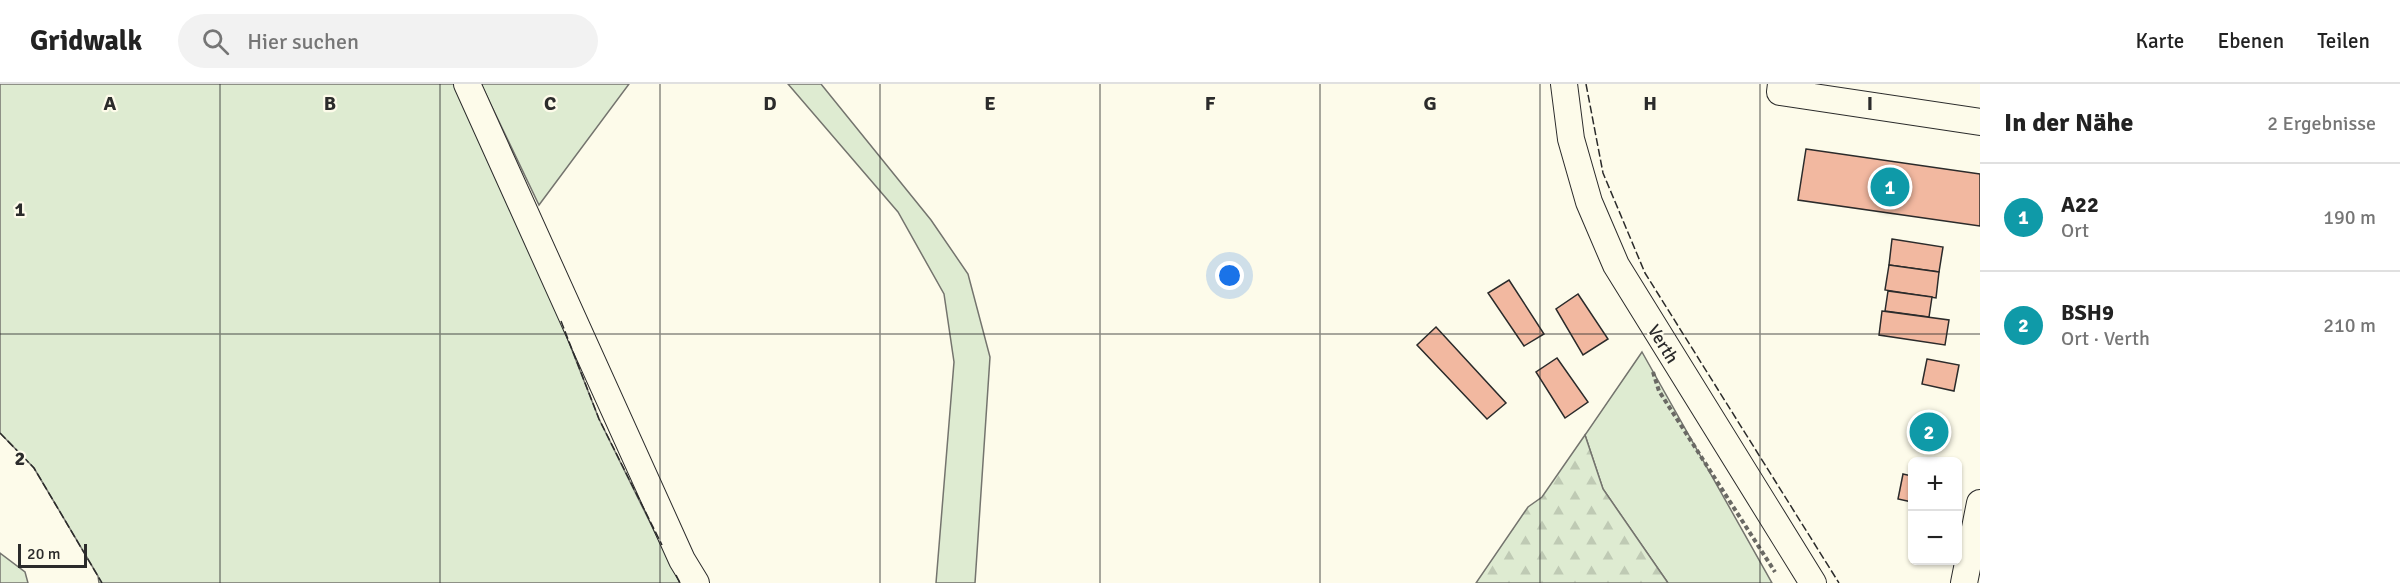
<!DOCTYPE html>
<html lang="de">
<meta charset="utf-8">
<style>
:root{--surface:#fff;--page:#f2f2f2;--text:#222;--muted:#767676;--line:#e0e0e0;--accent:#111827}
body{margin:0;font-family:Signika,sans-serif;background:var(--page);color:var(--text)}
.controls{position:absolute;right:18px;bottom:18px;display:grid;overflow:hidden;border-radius:9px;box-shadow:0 2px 4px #0004}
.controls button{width:54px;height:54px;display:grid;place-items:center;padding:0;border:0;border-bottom:2px solid var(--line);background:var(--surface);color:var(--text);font:30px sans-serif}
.scale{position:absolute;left:18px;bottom:15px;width:69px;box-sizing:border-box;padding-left:6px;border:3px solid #2b2b2b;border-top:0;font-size:16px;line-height:21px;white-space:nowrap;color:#2b2b2b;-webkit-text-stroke:4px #fdfbea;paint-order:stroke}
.you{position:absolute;left:1230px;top:192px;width:21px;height:21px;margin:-15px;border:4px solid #fff;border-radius:50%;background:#1a73e8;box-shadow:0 0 0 9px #1a73e833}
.badge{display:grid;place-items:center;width:39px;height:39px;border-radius:50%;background:var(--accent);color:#fff;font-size:20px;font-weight:700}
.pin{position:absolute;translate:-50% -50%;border:3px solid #fff;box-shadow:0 2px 6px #0006}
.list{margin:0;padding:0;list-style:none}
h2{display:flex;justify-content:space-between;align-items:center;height:78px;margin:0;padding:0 24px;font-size:26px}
h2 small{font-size:20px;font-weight:400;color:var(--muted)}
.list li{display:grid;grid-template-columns:39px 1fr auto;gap:18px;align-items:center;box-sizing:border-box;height:108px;padding:0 24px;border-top:2px solid var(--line)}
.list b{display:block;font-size:22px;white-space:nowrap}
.list p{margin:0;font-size:20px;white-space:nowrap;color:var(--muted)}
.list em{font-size:20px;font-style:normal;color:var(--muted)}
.icon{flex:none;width:33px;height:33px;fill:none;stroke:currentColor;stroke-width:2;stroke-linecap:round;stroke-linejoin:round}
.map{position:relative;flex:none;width:1980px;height:499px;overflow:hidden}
header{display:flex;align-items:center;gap:36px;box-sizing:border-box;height:84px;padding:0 30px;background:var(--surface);border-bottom:2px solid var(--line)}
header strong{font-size:28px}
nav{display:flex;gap:33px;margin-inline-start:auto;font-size:21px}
.search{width:420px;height:54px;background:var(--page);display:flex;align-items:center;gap:15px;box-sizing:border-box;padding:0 21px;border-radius:33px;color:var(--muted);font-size:22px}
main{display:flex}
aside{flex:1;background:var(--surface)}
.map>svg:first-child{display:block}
.green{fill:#deebd1;stroke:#74746e;stroke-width:1.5}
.forest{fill:url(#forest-firs);stroke:#74746e;stroke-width:1.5}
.building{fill:#f2b8a0;stroke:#2b2b2b;stroke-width:1.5}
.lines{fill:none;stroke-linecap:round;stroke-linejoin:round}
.minor-casing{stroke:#2b2b2b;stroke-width:28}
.path{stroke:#6a6964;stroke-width:4;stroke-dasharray:4.5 3;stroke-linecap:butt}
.minor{stroke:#fdfbea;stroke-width:26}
.fence{stroke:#2b2b2b;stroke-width:1.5;stroke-dasharray:8 3;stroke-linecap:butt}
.grid{fill:none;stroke:#2b2b2b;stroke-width:1.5;stroke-opacity:0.55}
.labels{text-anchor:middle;stroke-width:4.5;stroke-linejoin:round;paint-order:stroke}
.street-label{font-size:18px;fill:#2b2b2b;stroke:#fdfbea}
.grid-label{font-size:20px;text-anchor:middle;font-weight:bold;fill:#2b2b2b;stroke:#fdfbea;stroke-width:4.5;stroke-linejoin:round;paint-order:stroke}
</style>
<header>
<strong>Gridwalk</strong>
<div class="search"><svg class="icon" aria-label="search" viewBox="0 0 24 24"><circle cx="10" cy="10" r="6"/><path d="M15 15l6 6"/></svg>Hier suchen</div>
<nav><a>Karte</a><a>Ebenen</a><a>Teilen</a></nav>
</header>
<main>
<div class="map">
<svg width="1980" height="499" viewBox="0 0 1980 499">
<defs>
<pattern id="forest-firs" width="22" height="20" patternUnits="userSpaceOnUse" patternTransform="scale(1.5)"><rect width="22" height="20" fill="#deebd1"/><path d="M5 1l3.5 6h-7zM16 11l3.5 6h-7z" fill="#bfcab4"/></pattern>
</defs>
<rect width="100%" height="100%" fill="#fdfbea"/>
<!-- green -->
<g class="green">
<polygon points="0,0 459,0 521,136 599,335 680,499 99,499 98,492 34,384 0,349"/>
<polygon points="481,0 629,0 539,121"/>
<polygon points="788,0 821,0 931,136 968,190 990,273 975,499 936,499 954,278 944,210 898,128"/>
<polygon points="1642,268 1772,499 1668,499 1603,405 1585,351"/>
<polygon points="0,469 25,488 28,499 0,499"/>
</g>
<!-- forest -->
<polygon class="forest" points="1585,351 1603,405 1668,499 1476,499 1528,423 1542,413"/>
<!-- building -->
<g class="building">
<polygon points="1806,65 1980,90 1980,142 1798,116"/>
<polygon points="1892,155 1943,163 1939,188 1889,181"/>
<polygon points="1889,181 1939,188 1936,214 1885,206"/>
<polygon points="1509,196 1544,250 1524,262 1488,209"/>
<polygon points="1888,207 1932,213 1929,233 1885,227"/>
<polygon points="1578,210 1608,255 1583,271 1556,225"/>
<polygon points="1882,227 1949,236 1945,261 1879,251"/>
<polygon points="1436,243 1506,319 1487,335 1417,261"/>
<polygon points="1557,274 1588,318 1565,334 1536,288"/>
<polygon points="1927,275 1959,281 1954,307 1922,300"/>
<polygon points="1915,333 1947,339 1942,364 1910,357"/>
<polygon points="1903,390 1912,392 1912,418 1898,415"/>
</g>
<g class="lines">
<defs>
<g id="minor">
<polyline points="467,0 682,476 696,499"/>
<polyline points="1564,0 1571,55 1589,118 1616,181 1813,499"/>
<polyline points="1781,0 1780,8 1980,38"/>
<polyline points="1964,499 1980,419"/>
</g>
</defs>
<!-- minor casing -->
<use href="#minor" class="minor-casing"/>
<!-- path -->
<polyline class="path" points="1653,288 1659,307 1775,488"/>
<!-- minor -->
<use href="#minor" class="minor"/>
<!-- fence -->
<g class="fence">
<polyline points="1586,0 1603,89 1645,189 1839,499"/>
<polyline points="561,237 599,335 662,461"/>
<polyline points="0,349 34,384 102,499"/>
<polyline points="676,491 680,499"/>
</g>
</g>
<!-- grid -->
<path class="grid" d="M220 0V499M440 0V499M660 0V499M880 0V499M1100 0V499M1320 0V499M1540 0V499M1760 0V499M0 250H1980"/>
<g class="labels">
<!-- street labels -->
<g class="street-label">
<text transform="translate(1663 260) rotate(58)" y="6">Verth</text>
</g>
</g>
<g class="grid-label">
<text x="110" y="26">A</text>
<text x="330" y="26">B</text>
<text x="550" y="26">C</text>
<text x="770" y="26">D</text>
<text x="990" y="26">E</text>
<text x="1210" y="26">F</text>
<text x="1430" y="26">G</text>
<text x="1650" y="26">H</text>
<text x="1870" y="26">I</text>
<text x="20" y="132">1</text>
<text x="20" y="381">2</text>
</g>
</svg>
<div class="controls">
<button>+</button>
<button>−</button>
</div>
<div class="scale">20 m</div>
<div class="you"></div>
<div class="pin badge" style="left:1890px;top:103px;background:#0f9aa8">1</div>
<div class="pin badge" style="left:1929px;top:348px;background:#0f9aa8">2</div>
</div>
<aside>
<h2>In der Nähe<small>2 Ergebnisse</small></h2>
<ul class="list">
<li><span class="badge" style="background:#0f9aa8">1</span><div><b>A22</b><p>Ort</p></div><em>190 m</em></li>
<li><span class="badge" style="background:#0f9aa8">2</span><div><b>BSH9</b><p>Ort · Verth</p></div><em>210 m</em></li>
</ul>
</aside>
</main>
